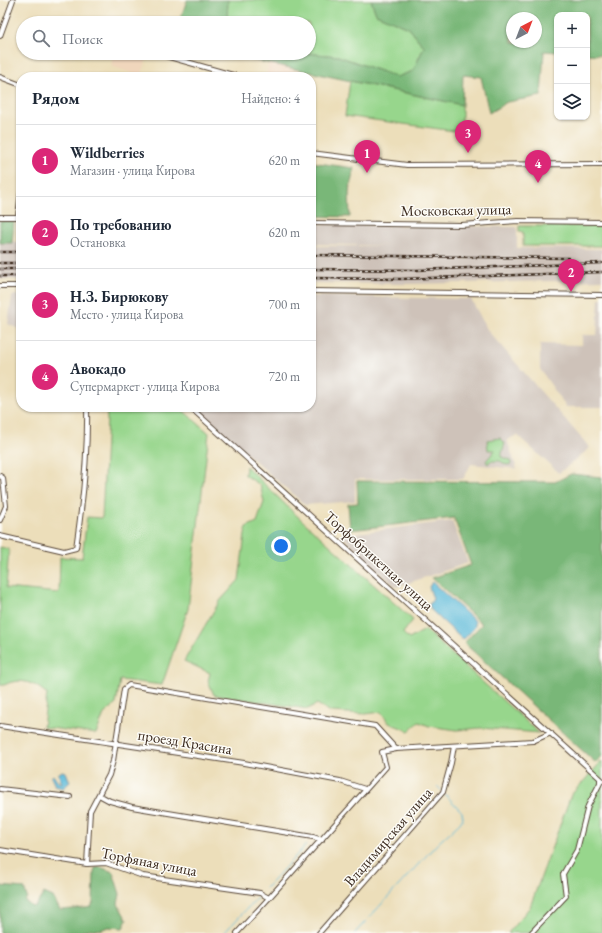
<!DOCTYPE html>
<html lang="ru">
<meta charset="utf-8">
<style>
:root{--surface:#fff;--page:#f6f6f7;--text:#1f2937;--muted:#747a83;--line:#e0e1e3;--accent:#db2777}
body{margin:0;font-family:"EB Garamond",serif;background:var(--page);color:var(--text)}
.controls{position:absolute;right:12px;top:12px;display:grid;overflow:hidden;border-radius:8px;box-shadow:0 1px 3px #0004}
.controls button{width:36px;height:36px;display:grid;place-items:center;padding:0;border:0;border-bottom:1px solid var(--line);background:var(--surface);color:var(--text);font:20px sans-serif}
.compass{position:absolute;left:506px;top:12px;width:36px;height:36px;border-radius:50%;background:var(--surface);box-shadow:0 1px 3px #0004;rotate:42deg}
.you{position:absolute;left:281px;top:546px;width:14px;height:14px;margin:-10px;border:3px solid #fff;border-radius:50%;background:#1a73e8;box-shadow:0 0 0 6px #1a73e833}
.badge{display:grid;place-items:center;width:26px;height:26px;border-radius:50%;background:var(--accent);color:#fff;font-size:13px;font-weight:700}
.pin{position:absolute;translate:-50% -33px;filter:drop-shadow(0 1px 2px #0008)}
.pin::after{content:'';position:absolute;top:21px;width:14px;height:12px;background:inherit;clip-path:polygon(0 0,100% 0,50% 100%)}
.list{margin:0;padding:0;list-style:none}
h2{display:flex;justify-content:space-between;align-items:center;height:52px;margin:0;padding:0 16px;font-size:17px}
h2 small{font-size:13px;font-weight:400;color:var(--muted)}
.list li{display:grid;grid-template-columns:26px 1fr auto;gap:12px;align-items:center;box-sizing:border-box;height:72px;padding:0 16px;border-top:1px solid var(--line)}
.list b{display:block;font-size:15px;white-space:nowrap}
.list p{margin:0;font-size:13px;white-space:nowrap;color:var(--muted)}
.list em{font-size:13px;font-style:normal;color:var(--muted)}
.icon{flex:none;width:22px;height:22px;fill:none;stroke:currentColor;stroke-width:2;stroke-linecap:round;stroke-linejoin:round}
.map{position:relative;flex:none;width:602px;height:933px;overflow:hidden}
.search{position:absolute;background:var(--surface);box-shadow:0 1px 3px #0004;left:16px;top:16px;width:300px;height:44px;display:flex;align-items:center;gap:10px;box-sizing:border-box;padding:0 14px;border-radius:22px;color:var(--muted);font-size:15px}
.panel{position:absolute;background:var(--surface);box-shadow:0 1px 3px #0004;left:16px;top:72px;width:300px;height:340px;border-radius:16px}
.map>svg:first-child{display:block}
.built{fill:#f0d6bc}
.industrial{fill:#cec2b9}
.green{fill:#97d68c;stroke:#698055}
.forest{fill:#79b778;stroke:#5a704b;fill-rule:evenodd}
.water{fill:#5bbad9;stroke:#4b727c}
.lines{fill:none;stroke-linecap:round;stroke-linejoin:round}
.stream{stroke:#5bbad9;stroke-width:1}
.minor-casing{stroke:#564535;stroke-width:6}
.minor{stroke:#fff;stroke-width:4}
.rail-casing{stroke:#3b2a1e;stroke-width:2.5}
.rail{stroke:#fdfcf7;stroke-width:1;stroke-dasharray:3;stroke-linecap:butt}
.labels{text-anchor:middle;stroke-width:3;stroke-linejoin:round;paint-order:stroke}
.street-label{font-size:15px;fill:#3b2a1e;stroke:#fdfcf7}
</style>
<div class="map">
<svg width="602" height="933" viewBox="0 0 602 933">
<rect width="100%" height="100%" fill="#fdfcf7"/>
<filter id="ink" filterUnits="userSpaceOnUse"><feTurbulence type="fractalNoise" baseFrequency=".025" numOctaves="2"/><feDisplacementMap in="SourceGraphic" scale="8" xChannelSelector="R" yChannelSelector="G"/><feConvolveMatrix kernelMatrix="1 2 1 2 8 2 1 2 1" color-interpolation-filters="sRGB"/></filter>
<filter id="wash" filterUnits="userSpaceOnUse"><feTurbulence type="fractalNoise" baseFrequency=".012" numOctaves="4" result="noise"/><feDisplacementMap in="SourceGraphic" scale="16" xChannelSelector="R" yChannelSelector="G"/><feGaussianBlur stdDeviation="0.9" result="paint"/><feColorMatrix in="noise" values="0 0 0 0 0 0 0 0 0 0 0 0 0 0 0 0 0 1.4 0 .05"/><feComposite in="paint" operator="in"/></filter>
<g filter="url(#wash)">
<rect width="100%" height="100%" fill="#ecdeba"/>
<!-- built -->
<g class="built">
<polygon points="115,53 149,53 141,76 111,66"/>
<polygon points="268,63 301,70 300,77 266,77"/>
</g>
<!-- industrial -->
<g class="industrial">
<polygon points="311,224 517,227 517,248 602,249 602,280 408,284 311,283 311,246 391,246 311,244"/>
<polygon points="0,241 21,242 21,280 0,279"/>
<polygon points="14,295 21,296 21,330 8,324 12,297"/>
<polygon points="311,296 471,299 488,331 590,448 559,473 517,435 507,440 517,469 471,464 463,479 355,479 355,501 305,505 194,407 311,407"/>
<polygon points="599,298 602,298 602,407 566,407 540,369 540,344 582,345 582,335 597,335"/>
<polygon points="452,521 468,563 396,587 341,535"/>
</g>
<!-- green -->
<g class="green">
<polygon points="228,0 371,0 376,14 409,28 424,47 413,71 397,77 338,56 305,53 309,53 309,23 228,23 227,19"/>
<polygon points="350,81 462,105 462,127 454,131 345,116"/>
<polygon points="519,226 602,226 602,246 523,246 523,232 519,231"/>
<path d="M106 407H179L209 433 188 609 162 685 120 680 116 704 104 714 96 734 43 727 47 694C37 685 26 679 12 682 7 683 5 686 0 685V547L9 549 6 588 59 593 60 557 82 558 87 517 102 518 107 419Z"/>
<polygon points="500,438 505,443 501,457 511,460 511,464 507,465 500,461 490,461 488,464 486,461 495,450 488,450 487,440"/>
<polygon points="246,466 294,513 413,620 403,633 409,639 425,630 539,733 481,728 457,730 429,726 419,722 409,731 389,723 381,712 366,714 331,712 317,704 308,709 214,695 208,681 210,673 184,661 219,602 239,580 246,527 257,522 264,502 260,485 245,475"/>
<polygon points="602,761 602,933 508,933 530,907 571,795"/>
</g>
<!-- forest -->
<g class="forest">
<polygon points="187,0 228,0 227,19 228,23 179,23"/>
<path d="M371 0H602V55L587 54V15H557V52L544 51 541 96 507 102 489 113 481 77 463 75 462 105 221 53H305L338 56 397 77 413 71 424 47 409 28 376 14ZM512 18H536V42H512Z"/>
<polygon points="311,162 354,168 349,193 350,217 311,216"/>
<polygon points="0,221 14,221 12,243 0,243"/>
<polygon points="571,474 602,477 602,756 596,763 464,643 482,624 432,578 471,565 454,518 350,530 348,504 358,503 357,481 555,482"/>
<path d="M100 867 113 872 120 894 118 904 127 920 123 928 109 927 100 930 90 929 77 933H0V886L24 888 27 897 25 901 32 907 36 905 44 893 53 897 60 910C61 910 89 908 91 907L93 903 94 873 95 868Z"/>
</g>
<!-- water -->
<g class="water">
<polygon points="432,582 475,621 475,627 463,640 432,611 429,605 433,599 429,587"/>
<polygon points="62,771 66,772 70,782 63,788 55,786 51,777 53,775 58,782 62,783 58,774"/>
</g>
<g class="lines">
<!-- stream -->
<g class="stream">
<polyline points="437,786 441,790"/>
<polyline points="266,888 306,845"/>
<polyline points="224,933 258,897"/>
<polyline points="355,933 438,843 460,823 463,818 462,812 445,794"/>
</g>
</g>
</g>
<g filter="url(#ink)">
<g class="lines">
<defs>
<g id="minor">
<polyline points="0,36 13,0"/>
<polyline points="155,53 240,77"/>
<polyline points="0,77 21,85"/>
<polyline points="311,153 407,165 602,164"/>
<polyline points="0,217 20,217"/>
<polyline points="18,217 21,191"/>
<polyline points="311,223 461,225 518,221 602,222"/>
<polyline points="0,286 21,286"/>
<polyline points="311,291 602,295"/>
<polyline points="190,407 602,780"/>
<polyline points="0,476 3,478 6,506 0,520"/>
<path d="M0 536 64 551 76 548C83 501 88 455 87 407"/>
<polyline points="0,726 244,763 340,781 365,789"/>
<polyline points="0,789 70,797"/>
<polyline points="99,795 110,801 132,807 313,837 322,840"/>
<polyline points="0,850 87,864 106,863 143,876 260,893 269,898 386,767 382,752 396,749 533,741 551,733"/>
<polyline points="87,864 90,811 109,775 113,761 124,689 129,685 375,726 396,749"/>
<polyline points="237,933 269,898"/>
<polyline points="319,933 443,792 451,763 454,746"/>
<polyline points="531,933 566,896 563,874 577,850 588,806 600,783 600,779"/>
</g>
</defs>
<!-- minor casing -->
<use href="#minor" class="minor-casing"/>
<!-- minor -->
<use href="#minor" class="minor"/>
<defs>
<g id="rail">
<polyline points="0,252 21,252"/>
<polyline points="311,255 568,258"/>
<polyline points="0,263 21,263"/>
<polyline points="0,269 21,269"/>
<polyline points="311,269 417,270 602,263"/>
<polyline points="0,276 21,276"/>
<polyline points="311,278 401,279 602,272"/>
</g>
</defs>
<!-- rail casing -->
<use href="#rail" class="rail-casing"/>
<!-- rail -->
<use href="#rail" class="rail"/>
</g>
</g>
<g class="labels">
<!-- street labels -->
<g class="street-label">
<text transform="translate(456 210) rotate(-1)" y="5">Московская улица</text>
<text transform="translate(379 561) rotate(42)" y="5">Торфобрикетная улица</text>
<text transform="translate(185 742) rotate(9)" y="5">проезд Красина</text>
<text transform="translate(388 837) rotate(-49)" y="5">Владимирская улица</text>
<text transform="translate(149 862) rotate(11)" y="5">Торфяная улица</text>
</g>
</g>
</svg>
<div class="controls">
<button>+</button>
<button>−</button>
<button><svg class="icon" aria-label="layers" viewBox="0 0 24 24"><path d="M12 4l9 5-9 5-9-5zM3 14l9 5 9-5"/></svg></button>
</div>
<svg class="compass" viewBox="-18 -18 36 36"><path d="M0-13l5 13h-10z" fill="#e53935"/><path d="M0 13l5-13h-10z" fill="#747a83"/></svg>
<div class="you"></div>
<div class="pin badge" style="left:367px;top:173px">1</div>
<div class="pin badge" style="left:571px;top:292px">2</div>
<div class="pin badge" style="left:468px;top:153px">3</div>
<div class="pin badge" style="left:538px;top:183px">4</div>
<div class="search"><svg class="icon" aria-label="search" viewBox="0 0 24 24"><circle cx="10" cy="10" r="6"/><path d="M15 15l6 6"/></svg>Поиск</div>
<section class="panel">
<h2>Рядом<small>Найдено: 4</small></h2>
<ul class="list">
<li><span class="badge">1</span><div><b>Wildberries</b><p>Магазин · улица Кирова</p></div><em>620 m</em></li>
<li><span class="badge">2</span><div><b>По требованию</b><p>Остановка</p></div><em>620 m</em></li>
<li><span class="badge">3</span><div><b>Н.З. Бирюкову</b><p>Место · улица Кирова</p></div><em>700 m</em></li>
<li><span class="badge">4</span><div><b>Авокадо</b><p>Супермаркет · улица Кирова</p></div><em>720 m</em></li>
</ul>
</section>
</div>
